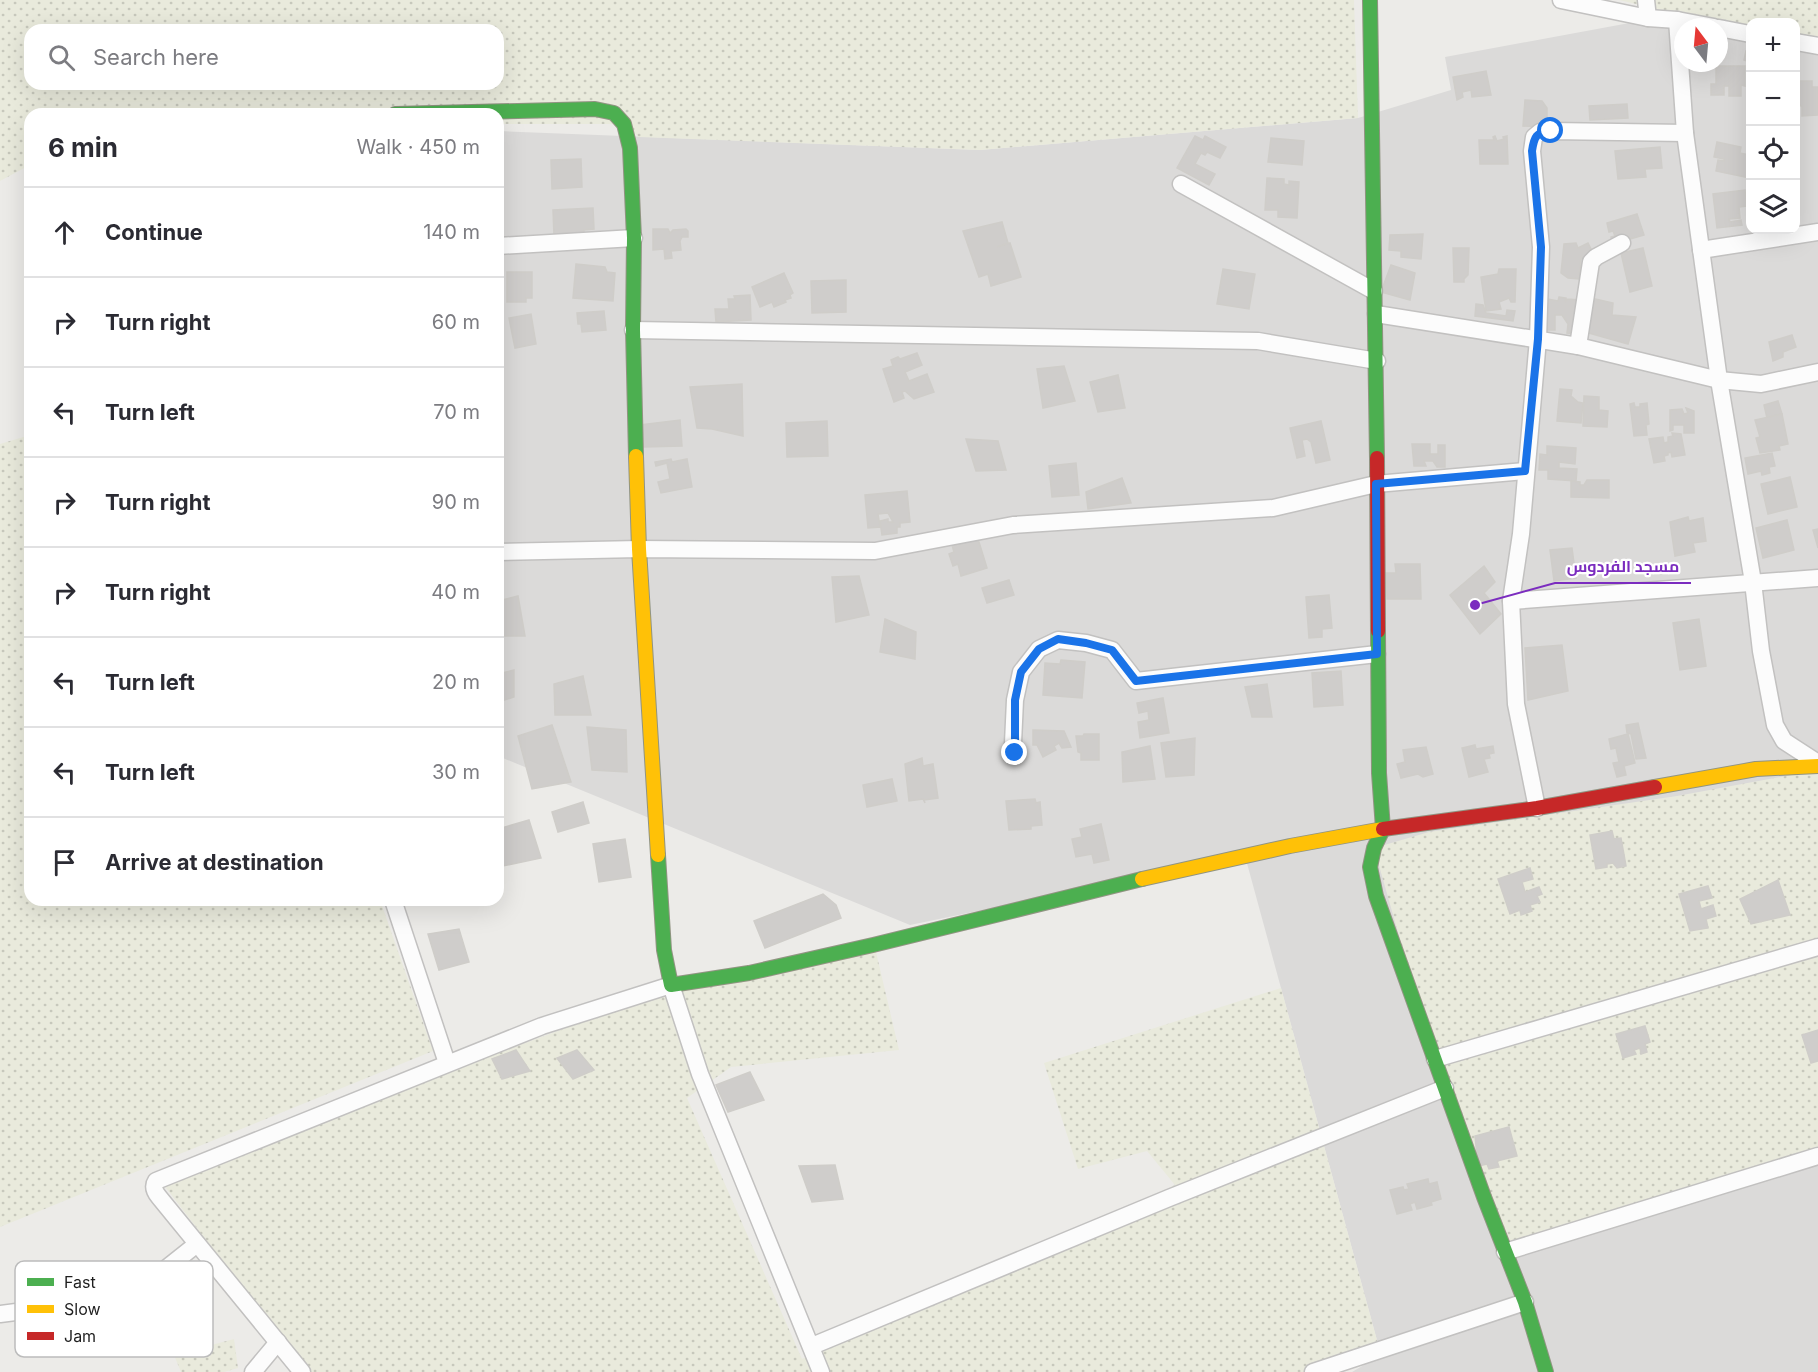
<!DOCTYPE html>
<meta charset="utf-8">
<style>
:root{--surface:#fff;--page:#f2f2f3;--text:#2b2b33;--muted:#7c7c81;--line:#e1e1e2}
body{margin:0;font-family:Inter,Cairo,sans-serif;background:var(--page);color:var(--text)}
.controls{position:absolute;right:18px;top:18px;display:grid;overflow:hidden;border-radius:12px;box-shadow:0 6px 24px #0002}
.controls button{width:54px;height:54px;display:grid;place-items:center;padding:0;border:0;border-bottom:2px solid var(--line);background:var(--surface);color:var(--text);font:30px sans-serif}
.compass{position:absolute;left:1674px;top:18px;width:54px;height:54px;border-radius:50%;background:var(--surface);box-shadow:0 6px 24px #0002;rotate:344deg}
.stop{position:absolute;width:18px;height:18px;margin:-14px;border:4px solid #1a73e8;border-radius:50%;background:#fff}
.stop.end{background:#1a73e8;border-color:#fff;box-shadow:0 2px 6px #0008}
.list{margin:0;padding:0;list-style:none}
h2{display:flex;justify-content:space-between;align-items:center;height:78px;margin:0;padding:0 24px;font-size:26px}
h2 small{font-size:20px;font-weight:400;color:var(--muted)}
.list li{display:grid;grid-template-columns:39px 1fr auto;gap:18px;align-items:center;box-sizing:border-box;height:90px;padding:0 24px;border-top:2px solid var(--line)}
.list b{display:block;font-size:22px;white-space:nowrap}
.list em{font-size:20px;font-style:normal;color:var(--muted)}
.icon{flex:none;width:33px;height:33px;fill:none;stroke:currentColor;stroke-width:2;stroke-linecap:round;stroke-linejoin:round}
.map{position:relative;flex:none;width:1818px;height:1372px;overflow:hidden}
.search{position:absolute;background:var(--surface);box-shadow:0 6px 24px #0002;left:24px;top:24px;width:480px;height:66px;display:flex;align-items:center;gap:15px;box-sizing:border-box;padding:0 21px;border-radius:18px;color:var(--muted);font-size:22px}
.panel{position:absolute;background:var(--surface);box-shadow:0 6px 24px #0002;left:24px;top:108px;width:480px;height:798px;border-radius:18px}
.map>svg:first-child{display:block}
.residential{fill:#dbdad9;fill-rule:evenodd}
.farmland{fill:url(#farmland-dots);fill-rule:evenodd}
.building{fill:#cfcdcb;stroke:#cfcdc9;stroke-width:1.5}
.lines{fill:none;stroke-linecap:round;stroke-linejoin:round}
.street-casing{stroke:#c2c1c0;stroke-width:19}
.fast-casing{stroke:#919482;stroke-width:16}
.slow-casing{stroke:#919482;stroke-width:16}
.jam-casing{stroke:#919482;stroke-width:16}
.street{stroke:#fcfcfc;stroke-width:16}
.fast{stroke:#4caf50;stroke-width:14}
.slow{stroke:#ffc107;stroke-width:14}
.jam{stroke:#c62828;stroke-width:14}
.route{stroke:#1a73e8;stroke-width:8}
.key{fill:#fff;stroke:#bcbcbc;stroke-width:1.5}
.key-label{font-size:16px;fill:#1e1e1e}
.leader{fill:none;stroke:#7b2cbf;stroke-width:2}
.callout-dot{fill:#7b2cbf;stroke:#fff;stroke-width:2}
.callout-label{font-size:16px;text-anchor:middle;font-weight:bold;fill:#7b2cbf;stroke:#fff;stroke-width:4.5;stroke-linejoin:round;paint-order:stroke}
</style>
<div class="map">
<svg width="1818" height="1372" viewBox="0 0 1818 1372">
<defs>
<pattern id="farmland-dots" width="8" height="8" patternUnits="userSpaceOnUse" patternTransform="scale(1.5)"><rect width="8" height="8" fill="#e9eadc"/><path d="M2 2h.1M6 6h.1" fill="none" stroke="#c7c8bc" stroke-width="1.8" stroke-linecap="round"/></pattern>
</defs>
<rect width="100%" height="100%" fill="#ecebe8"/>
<!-- residential -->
<path class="residential" d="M1678 14 1750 27V230H1796V36L1818 40V1372H1352L1381 1355 1245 856 910 925 498 756V131L980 150 1358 118 1451 90 1445 57ZM1683 27H1719V63H1683Z"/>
<!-- farmland -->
<g class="farmland">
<path d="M0 0H1354L1358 118 980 150 639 137 624 124H498V114H30V165L0 181ZM30 30H498V84H30Z"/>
<polygon points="1619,0 1818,0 1818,46 1796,39 1796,22 1750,22 1750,27 1678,14"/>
<polygon points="30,435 30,900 380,900 433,1051 0,1227 0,444"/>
<polygon points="1818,770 1818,1156 1505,1252 1433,1055 1374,848 1429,832 1677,796"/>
<polygon points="876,952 899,1050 731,1067 687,1098 802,1359 1175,1185 1147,1151 1078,1169 1044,1063 1281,988 1381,1355 1335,1372 307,1372 163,1184 177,1171 661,993"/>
<polygon points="234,1339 238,1368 224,1372 181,1372 174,1355"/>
</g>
<!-- building -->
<g class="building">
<polygon points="1746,51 1750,52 1750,62 1744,60"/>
<polygon points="1716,66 1745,66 1745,86 1741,85 1741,96 1729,96 1729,86 1724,86 1724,95 1711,95 1711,84 1716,84"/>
<polygon points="1486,71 1491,95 1472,97 1471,90 1462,92 1463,97 1457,100 1453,77"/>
<polygon points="1797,81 1812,81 1812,87 1818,87 1818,115 1802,116 1802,107 1797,102"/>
<polygon points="1525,100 1542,101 1547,108 1547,127 1523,126"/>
<polygon points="1627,104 1628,118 1590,120 1589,106"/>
<polygon points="1195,136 1203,140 1205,136 1226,147 1220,158 1207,152 1205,155 1201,153 1195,164 1215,174 1209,185 1177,168"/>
<polygon points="1495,136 1497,141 1504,139 1503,137 1507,136 1508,164 1480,164 1479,140 1494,140 1493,137"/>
<polygon points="1271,138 1304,141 1302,165 1268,162"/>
<polygon points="1717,142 1741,147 1740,153 1750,155 1750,178 1716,171 1718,160 1724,161 1724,159 1714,157"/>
<polygon points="1660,147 1662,168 1645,169 1646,177 1618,179 1615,151"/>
<polygon points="581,159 582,187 552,189 551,160"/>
<polygon points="1267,178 1284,179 1284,184 1289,185 1289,181 1299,182 1297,218 1278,217 1278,210 1265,210"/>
<polygon points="1745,190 1747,206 1739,207 1740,218 1729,219 1730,222 1741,220 1742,225 1717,228 1713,194"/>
<polygon points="593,208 594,229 584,230 584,235 554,236 553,210"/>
<polygon points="1637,214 1644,235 1613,244 1611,237 1615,236 1613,231 1609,232 1607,223"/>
<polygon points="1002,222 1008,243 997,247 1010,243 1021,277 991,286 988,274 979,277 963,231"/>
<polygon points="653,229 668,229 670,233 673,230 686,229 688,231 688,237 682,237 680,241 681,250 671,251 672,258 665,259 664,249 653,250"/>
<polygon points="1423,234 1421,259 1401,257 1401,251 1389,250 1390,235"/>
<polygon points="1576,243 1578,248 1588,243 1593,253 1581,259 1579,279 1568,278 1561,273 1564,244"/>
<polygon points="1453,248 1469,248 1468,275 1464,279 1464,282 1454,282"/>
<polygon points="1643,248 1652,286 1630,292 1621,253"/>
<polygon points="576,264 605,267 607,272 615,273 613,301 573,298"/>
<polygon points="1391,265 1415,273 1410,300 1381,292"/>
<polygon points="1223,269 1255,274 1249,309 1217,304"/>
<polygon points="1499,269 1516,269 1515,302 1511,302 1509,298 1499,302 1501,309 1486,311 1481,277 1498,274"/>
<polygon points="507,272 532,272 532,298 526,298 526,302 507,302"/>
<polygon points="784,273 793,293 790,295 791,298 785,300 786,302 774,307 772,302 760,307 752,287"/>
<polygon points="846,280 846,312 812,313 811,281"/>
<polygon points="750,295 751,320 716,322 715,309 729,309 728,299 735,299 734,296"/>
<polygon points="1559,297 1566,298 1565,302 1567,299 1580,300 1575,334 1567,333 1568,324 1562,315 1555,315 1555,330 1544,330 1547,299 1558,301"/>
<polygon points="1591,298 1613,303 1612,315 1636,317 1628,344 1585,332"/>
<polygon points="1476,304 1483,305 1486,313 1506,316 1507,310 1515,311 1513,321 1475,316"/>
<polygon points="604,311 606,330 582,332 581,324 578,324 577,313"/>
<polygon points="531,314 536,344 515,348 509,318"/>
<polygon points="1792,335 1796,347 1783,352 1783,357 1773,361 1769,342"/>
<polygon points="917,353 922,365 905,372 909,381 927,374 934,392 914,399 905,391 902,392 904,398 894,402 883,369 893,366 891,360 898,357 900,359"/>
<polygon points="1064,366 1075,401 1043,408 1037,369"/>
<polygon points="1118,375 1125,408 1098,412 1090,382"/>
<polygon points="742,384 743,436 712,429 697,428 690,387"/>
<polygon points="1560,389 1572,390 1571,396 1578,402 1583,403 1581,423 1557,421"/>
<polygon points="1584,396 1599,397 1599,410 1608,411 1607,427 1583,426"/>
<polygon points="1778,401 1782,414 1767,418 1764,405"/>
<polygon points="1634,403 1635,407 1640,407 1640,404 1647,403 1649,424 1646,425 1647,435 1634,436 1630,404"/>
<polygon points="1686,408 1694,411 1694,433 1684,433 1684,425 1673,425 1673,430 1670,431 1670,410 1682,409 1684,414 1688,413"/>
<polygon points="1782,414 1788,444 1779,446 1780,450 1760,453 1756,438 1760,437 1755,420"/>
<polygon points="680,420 682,446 644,447 640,425"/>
<polygon points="827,421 828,456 787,457 786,423"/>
<polygon points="1321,421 1330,460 1316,463 1311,442 1307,439 1302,440 1305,456 1297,458 1290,428"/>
<polygon points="1672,433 1681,434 1685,455 1672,457 1671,452 1668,453 1668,455 1664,456 1665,461 1654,463 1649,439 1663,437 1664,443 1668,442 1668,437 1673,436"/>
<polygon points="966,439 998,441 1006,470 976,471"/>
<polygon points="1412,444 1430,444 1430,454 1438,454 1438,445 1445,445 1445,467 1437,467 1433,461 1424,461 1426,466 1414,466"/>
<polygon points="1547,446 1576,448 1575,464 1559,462 1559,468 1577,469 1576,481 1548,479 1548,470 1539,470 1540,454 1547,455"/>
<polygon points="1772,453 1775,466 1769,467 1770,473 1762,475 1761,471 1748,474 1745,458"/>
<polygon points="671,459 672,462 687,459 692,487 661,493 658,482 670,479 667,463 656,466 655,462"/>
<polygon points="1076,463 1079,495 1052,497 1049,466"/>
<polygon points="1790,477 1797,507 1768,514 1761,484"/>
<polygon points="1122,478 1131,503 1088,509 1086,492"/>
<polygon points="1587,480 1609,480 1609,498 1571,497 1571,481 1580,482 1580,485 1584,485"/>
<polygon points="907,491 910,522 900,523 900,527 897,527 897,533 882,535 880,521 888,519 888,522 893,522 888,513 878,514 880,527 868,528 865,495"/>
<polygon points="1688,517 1689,521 1703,518 1706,541 1693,543 1695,552 1675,556 1670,522"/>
<polygon points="1787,520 1794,550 1763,558 1756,528"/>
<polygon points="1818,529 1818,548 1813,530"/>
<polygon points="973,538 979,542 987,568 961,576 958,564 953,566 949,554 954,552 952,545"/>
<polygon points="1572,548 1576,578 1554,581 1550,550"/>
<polygon points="1395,564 1420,564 1421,599 1387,599 1386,573 1396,573"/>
<polygon points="1484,566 1495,582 1484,593 1501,614 1480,634 1450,595"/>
<polygon points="859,576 869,615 836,622 832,577"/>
<polygon points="1009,580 1014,595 987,603 982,588"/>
<polygon points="1329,595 1332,628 1322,629 1322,637 1309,638 1306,597"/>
<polygon points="518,596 525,636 498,636 498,601"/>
<polygon points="885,619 916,632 915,659 880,652"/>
<polygon points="1699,619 1706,666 1680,670 1673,623"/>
<polygon points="1562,645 1568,691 1528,700 1525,648"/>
<polygon points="1061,660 1085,662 1082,698 1043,695 1045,663 1060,664"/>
<polygon points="514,670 514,697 498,702 498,674"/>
<polygon points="1341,671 1343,705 1314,707 1312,673"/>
<polygon points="583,676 591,715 555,715 554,684"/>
<polygon points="1267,684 1272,717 1252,717 1245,687"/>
<polygon points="1163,698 1169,733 1140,738 1138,722 1149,720 1148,711 1139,713 1137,703"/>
<polygon points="1638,723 1646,758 1636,759 1631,734 1627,733 1626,725"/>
<polygon points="552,725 571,782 532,789 518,736"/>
<polygon points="587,727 626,730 627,772 592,770"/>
<polygon points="1033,730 1064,731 1071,747 1062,748 1059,743 1054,746 1056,750 1043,757 1037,745 1033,745"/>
<polygon points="1084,734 1099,734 1099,760 1081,760 1081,753 1078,752 1076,736 1083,736"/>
<polygon points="1628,734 1635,763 1624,766 1626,775 1617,777 1613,763 1619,762 1616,748 1611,749 1609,739"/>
<polygon points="1195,738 1194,775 1166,777 1161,743"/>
<polygon points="1475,745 1476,749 1493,746 1494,753 1489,754 1490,758 1484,759 1488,772 1469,777 1462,748"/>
<polygon points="1150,746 1155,779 1123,782 1122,752"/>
<polygon points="1426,747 1433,774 1423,777 1418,774 1401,778 1397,764 1405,762 1403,750"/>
<polygon points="922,758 923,766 933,764 938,798 924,800 925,803 923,799 909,801 905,764"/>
<polygon points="892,779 897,801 867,807 863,785"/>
<polygon points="1035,799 1036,803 1040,802 1042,825 1031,826 1031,829 1009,830 1006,801"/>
<polygon points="583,802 589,823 558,832 552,812"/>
<polygon points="529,820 541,858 503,866 498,850 498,829"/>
<polygon points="1101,824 1109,860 1094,863 1092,854 1076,857 1072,839 1082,837 1080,829"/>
<polygon points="1612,831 1614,839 1621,838 1626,866 1617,868 1613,863 1607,864 1607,867 1596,869 1590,835"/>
<polygon points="625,839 631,877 599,882 593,844"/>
<polygon points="1530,868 1533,879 1522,882 1525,892 1539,887 1542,894 1537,896 1540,902 1530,905 1532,911 1521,915 1520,910 1510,914 1498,879"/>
<polygon points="1778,880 1790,915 1751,924 1740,899"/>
<polygon points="1708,886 1712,898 1699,901 1701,909 1713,905 1716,916 1706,919 1708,928 1690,931 1679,894"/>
<polygon points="823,894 836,905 841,918 765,948 754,921"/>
<polygon points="459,929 469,962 439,970 428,934"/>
<polygon points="1645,1026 1650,1042 1645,1044 1647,1052 1641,1054 1640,1048 1634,1050 1636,1054 1623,1058 1616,1034"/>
<polygon points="1818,1030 1818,1061 1811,1063 1802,1035"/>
<polygon points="516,1050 530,1071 502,1079 492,1059"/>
<polygon points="577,1050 594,1070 573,1079 557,1058"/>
<polygon points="750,1072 764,1100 728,1112 716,1085"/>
<polygon points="1509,1127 1517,1156 1497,1161 1499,1167 1489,1169 1487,1164 1478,1166 1475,1136"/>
<polygon points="835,1165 843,1199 812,1202 799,1166"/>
<polygon points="1428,1179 1429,1184 1437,1182 1441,1199 1431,1202 1432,1205 1417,1209 1415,1202 1410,1204 1412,1210 1397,1214 1390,1190 1403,1187 1404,1190 1409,1189 1407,1184"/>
</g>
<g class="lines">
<defs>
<g id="street">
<polyline points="1561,0 1648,18 1677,20 1714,27"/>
<polyline points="1646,0 1648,18"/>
<polyline points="1677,20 1685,133 1719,380 1753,582 1761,651 1775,725 1784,741 1818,763"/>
<polyline points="1719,28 1750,34"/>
<polyline points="1796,42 1818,46"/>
<polyline points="1181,184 1374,291"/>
<polyline points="498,246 634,238"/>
<polyline points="1701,250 1818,232"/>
<polyline points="1376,314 1578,346 1719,380 1761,384 1818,372"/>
<polyline points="633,330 1258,341 1377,361"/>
<polyline points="1578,346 1591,262 1596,257 1622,243"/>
<polyline points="498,552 639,549 875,551 1013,525 1273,508 1376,484 1525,471"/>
<polyline points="1511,601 1818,578"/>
<polyline points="1015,753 1013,743 1015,700 1021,672 1039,649 1058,640 1086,643 1112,650 1136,681 1377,654"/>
<polyline points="1537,808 1516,704 1511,601 1521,534 1538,339 1541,247 1532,151 1534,137 1540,132 1551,131 1685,133"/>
<polyline points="393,900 447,1063"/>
<polyline points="1435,1059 1818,947"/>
<polyline points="1505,1252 1818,1156"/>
<polyline points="0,1314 69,1305 163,1271 197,1244"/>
<polyline points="812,1346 1169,1198 1445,1088"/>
<polyline points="253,1372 278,1342"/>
<path d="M302 1372 159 1197C155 1192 152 1187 156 1181L542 1026 671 985 700 1074 821 1372"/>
<polyline points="1313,1372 1525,1302"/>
</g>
<g id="fast">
<polyline points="1370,0 1377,458"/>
<polyline points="395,114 595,109 614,113 624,124 630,148 634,238 633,330 636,456"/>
<polyline points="1378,631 1379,773 1383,829 1374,848 1370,867 1376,896 1484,1197 1525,1302 1546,1372"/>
<polyline points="658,855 664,950 671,985 749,973 873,945 1142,879"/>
</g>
<g id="slow">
<polyline points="636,456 639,549 658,855"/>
<polyline points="1655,787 1756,769 1818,766"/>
<polyline points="1142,879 1290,846 1383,829"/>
</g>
<g id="jam">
<polyline points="1377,458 1378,631"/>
<polyline points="1383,829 1537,808 1655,787"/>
</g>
</defs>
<!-- street casing -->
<use href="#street" class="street-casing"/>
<!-- fast casing -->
<use href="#fast" class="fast-casing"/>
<!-- slow casing -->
<use href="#slow" class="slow-casing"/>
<!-- jam casing -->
<use href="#jam" class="jam-casing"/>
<!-- street -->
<use href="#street" class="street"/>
<!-- fast -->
<use href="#fast" class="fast"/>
<!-- slow -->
<use href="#slow" class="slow"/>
<!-- jam -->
<use href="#jam" class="jam"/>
</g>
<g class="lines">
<!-- route -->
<path class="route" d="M1015 753V700L1021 672 1039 649 1058 639 1086 643 1112 650 1136 681 1377 654 1376 484 1525 471 1538 339 1541 247 1532 151C1534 137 1536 132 1551 131"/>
</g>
<!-- legend -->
<rect x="15" y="1261" width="198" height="96" rx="9" class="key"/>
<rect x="27" y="1278" width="27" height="8" fill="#4caf50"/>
<rect x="27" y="1305" width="27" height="8" fill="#ffc107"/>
<rect x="27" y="1332" width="27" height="8" fill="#c62828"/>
<g class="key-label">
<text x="64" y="1288">Fast</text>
<text x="64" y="1315">Slow</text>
<text x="64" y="1342">Jam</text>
</g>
<!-- callouts -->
<path class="leader" d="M1475 605L1555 583H1691"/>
<circle class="callout-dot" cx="1475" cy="605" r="6"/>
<g class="callout-label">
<text x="1623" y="572">مسجد الفردوس</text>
</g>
</svg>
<div class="controls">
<button>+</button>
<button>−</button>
<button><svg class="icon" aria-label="locate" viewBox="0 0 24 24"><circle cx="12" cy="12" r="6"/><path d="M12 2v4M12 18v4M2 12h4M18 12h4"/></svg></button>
<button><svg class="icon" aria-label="layers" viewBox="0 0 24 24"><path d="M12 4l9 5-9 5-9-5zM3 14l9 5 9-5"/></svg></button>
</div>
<svg class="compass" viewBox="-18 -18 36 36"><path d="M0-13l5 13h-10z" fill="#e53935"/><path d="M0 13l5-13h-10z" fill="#7c7c81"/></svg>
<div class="stop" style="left:1551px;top:131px"></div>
<div class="stop end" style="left:1015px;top:753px"></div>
<div class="search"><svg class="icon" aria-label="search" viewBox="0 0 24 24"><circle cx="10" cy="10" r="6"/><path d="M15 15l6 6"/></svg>Search here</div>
<section class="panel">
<h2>6 min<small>Walk · 450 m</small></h2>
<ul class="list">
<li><svg class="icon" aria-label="ahead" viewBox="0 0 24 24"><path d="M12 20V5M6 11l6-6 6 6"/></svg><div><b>Continue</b></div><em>140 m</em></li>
<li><svg class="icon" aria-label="right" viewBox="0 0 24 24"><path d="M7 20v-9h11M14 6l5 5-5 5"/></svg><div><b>Turn right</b></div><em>60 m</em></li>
<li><svg class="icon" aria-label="left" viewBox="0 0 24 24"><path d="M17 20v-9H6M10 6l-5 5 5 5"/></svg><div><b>Turn left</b></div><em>70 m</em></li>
<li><svg class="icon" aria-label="right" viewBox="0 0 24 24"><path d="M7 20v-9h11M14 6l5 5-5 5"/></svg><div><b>Turn right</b></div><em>90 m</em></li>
<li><svg class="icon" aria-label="right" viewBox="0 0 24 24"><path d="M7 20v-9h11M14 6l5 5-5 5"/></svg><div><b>Turn right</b></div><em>40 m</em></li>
<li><svg class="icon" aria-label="left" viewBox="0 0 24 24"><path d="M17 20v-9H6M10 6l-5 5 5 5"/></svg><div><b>Turn left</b></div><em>20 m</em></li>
<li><svg class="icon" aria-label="left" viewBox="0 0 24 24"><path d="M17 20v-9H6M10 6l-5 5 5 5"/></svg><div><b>Turn left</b></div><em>30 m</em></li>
<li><svg class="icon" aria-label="arrive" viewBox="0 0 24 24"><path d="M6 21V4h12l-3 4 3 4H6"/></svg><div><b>Arrive at destination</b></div></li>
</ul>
</section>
</div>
